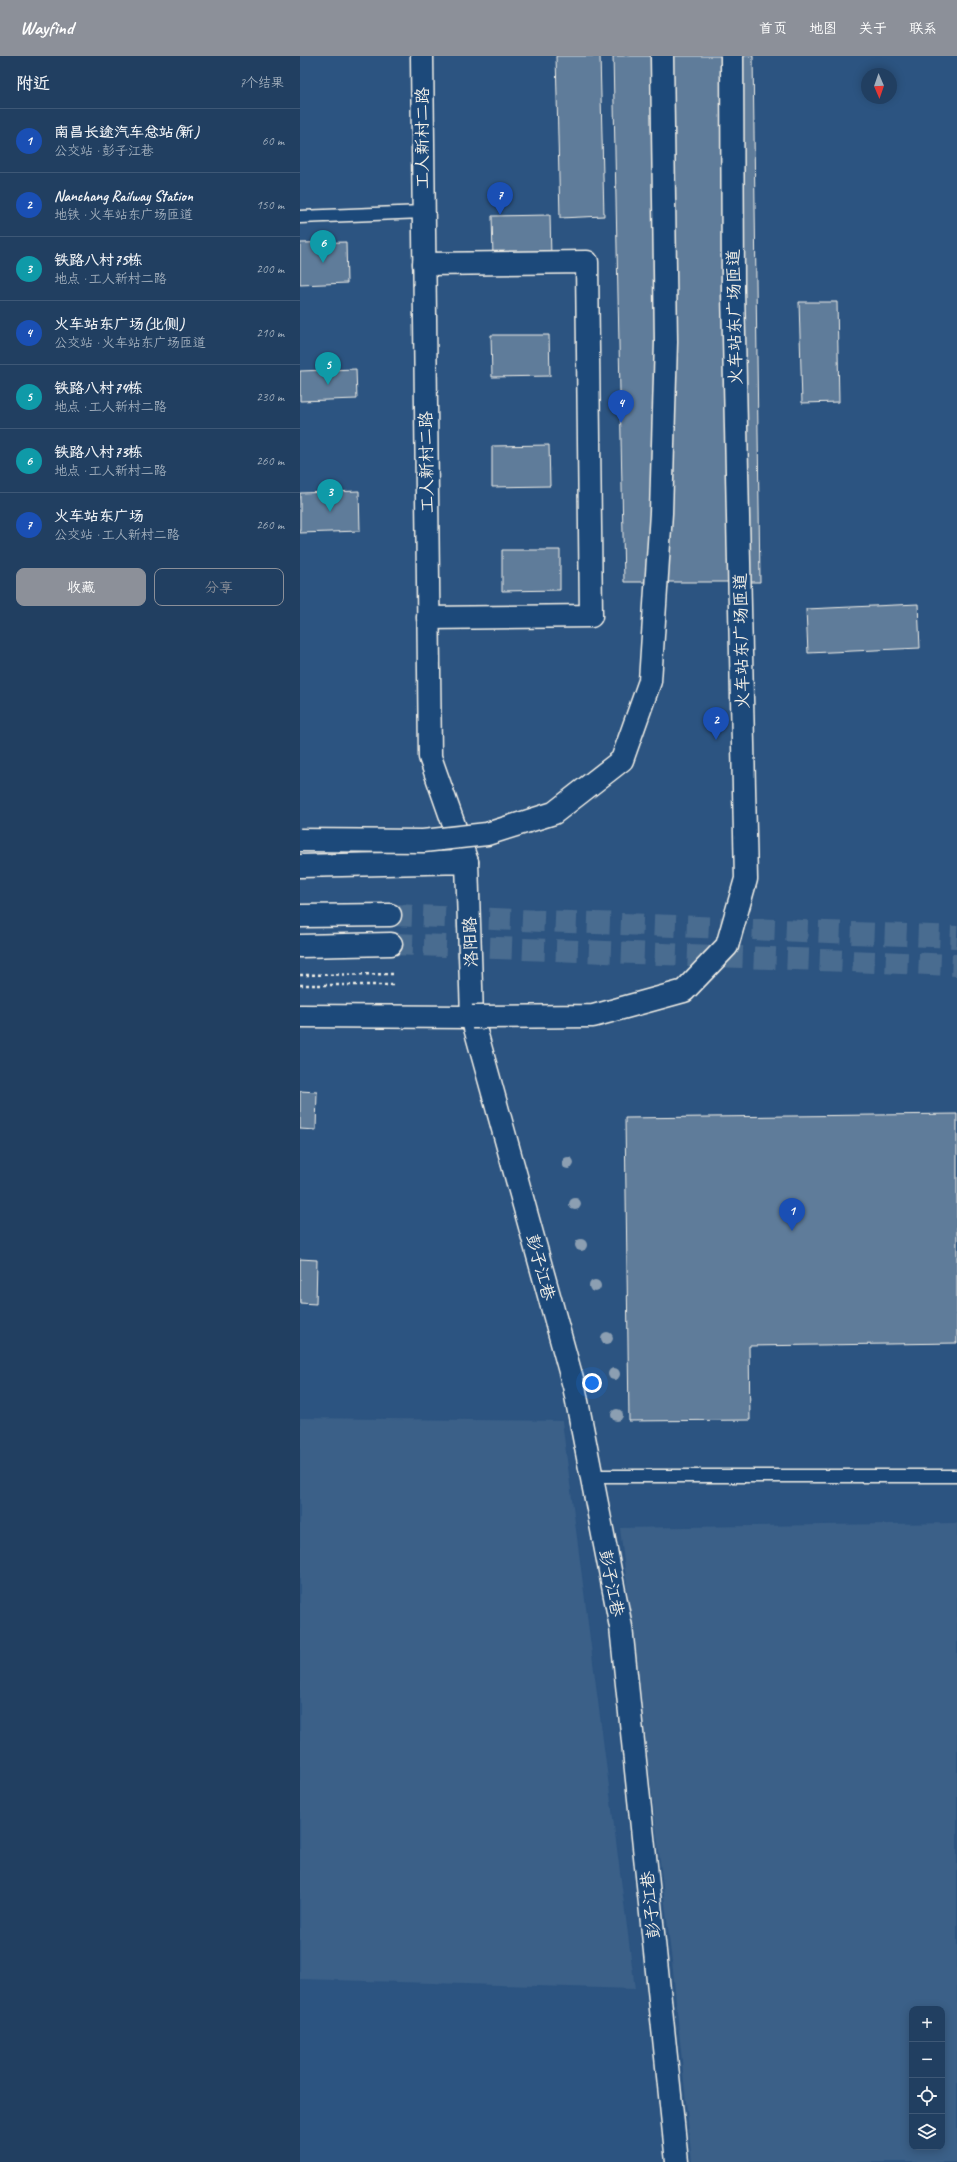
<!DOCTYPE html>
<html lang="zh">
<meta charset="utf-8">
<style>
:root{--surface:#213f61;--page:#2d4a6a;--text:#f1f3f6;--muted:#a2afbd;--line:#3e5876;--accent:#8c9099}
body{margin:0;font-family:Caveat,"LXGW WenKai TC",sans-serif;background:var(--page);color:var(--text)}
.controls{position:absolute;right:12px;bottom:12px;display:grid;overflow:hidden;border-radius:8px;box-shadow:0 2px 10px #0003}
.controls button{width:36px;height:36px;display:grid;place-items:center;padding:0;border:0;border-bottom:1px solid var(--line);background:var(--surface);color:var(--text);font:20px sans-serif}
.compass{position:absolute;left:561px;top:12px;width:36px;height:36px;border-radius:50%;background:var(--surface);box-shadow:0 2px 10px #0003;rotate:178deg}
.you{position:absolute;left:292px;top:1327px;width:14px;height:14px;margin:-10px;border:3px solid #fff;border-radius:50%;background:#1a73e8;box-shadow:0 0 0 6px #1a73e833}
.badge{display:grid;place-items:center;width:26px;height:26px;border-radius:50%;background:var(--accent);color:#fff;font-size:13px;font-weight:700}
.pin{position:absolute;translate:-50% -33px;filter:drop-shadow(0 1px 2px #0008)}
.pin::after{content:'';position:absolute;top:21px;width:14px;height:12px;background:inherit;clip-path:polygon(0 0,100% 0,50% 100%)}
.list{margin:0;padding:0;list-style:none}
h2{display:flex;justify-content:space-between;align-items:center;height:52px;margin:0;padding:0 16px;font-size:17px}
h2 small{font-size:13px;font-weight:400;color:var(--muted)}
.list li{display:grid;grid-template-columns:26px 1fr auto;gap:12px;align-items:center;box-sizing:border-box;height:64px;padding:0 16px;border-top:1px solid var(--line)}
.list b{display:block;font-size:15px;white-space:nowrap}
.list p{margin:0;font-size:13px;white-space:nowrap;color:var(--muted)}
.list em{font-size:13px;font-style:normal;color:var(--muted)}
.actions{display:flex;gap:8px;padding:12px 16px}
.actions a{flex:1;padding:9px 0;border:1px solid var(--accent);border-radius:8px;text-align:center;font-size:14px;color:var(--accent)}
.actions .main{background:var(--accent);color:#fff}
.icon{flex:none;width:22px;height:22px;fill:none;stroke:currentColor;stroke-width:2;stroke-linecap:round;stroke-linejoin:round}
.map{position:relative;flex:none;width:657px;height:2106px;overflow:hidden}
header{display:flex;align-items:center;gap:24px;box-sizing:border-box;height:56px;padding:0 20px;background:var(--accent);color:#fff}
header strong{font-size:19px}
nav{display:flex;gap:22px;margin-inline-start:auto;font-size:14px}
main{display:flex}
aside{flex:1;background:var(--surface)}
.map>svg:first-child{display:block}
.built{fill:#3b6088;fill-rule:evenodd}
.building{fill:#5e7b9a;stroke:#f4f1e8}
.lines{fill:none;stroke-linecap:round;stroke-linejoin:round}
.secondary-tunnel{stroke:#4a6c90;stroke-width:22;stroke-dasharray:22 11;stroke-linecap:butt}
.lane-casing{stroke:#f4f1e8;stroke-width:15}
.street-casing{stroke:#f4f1e8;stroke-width:25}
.secondary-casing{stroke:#f4f1e8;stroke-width:25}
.path{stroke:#f4f1e8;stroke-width:2.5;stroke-dasharray:3 3;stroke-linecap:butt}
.lane{stroke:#1f4a7a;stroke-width:12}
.street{stroke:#1f4a7a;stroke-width:22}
.secondary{stroke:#1f4a7a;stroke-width:22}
.highway-bridge-casing{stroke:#f4f1e8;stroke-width:25;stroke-linecap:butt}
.highway-bridge{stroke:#1f4a7a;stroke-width:22}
.tree{fill:#8c9fb2}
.labels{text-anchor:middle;stroke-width:3;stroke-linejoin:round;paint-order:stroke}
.street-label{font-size:17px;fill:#f4f1e8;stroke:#1f4a7a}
</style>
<header>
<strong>Wayfind</strong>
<nav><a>首页</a><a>地图</a><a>关于</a><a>联系</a></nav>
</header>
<main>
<aside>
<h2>附近<small>7个结果</small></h2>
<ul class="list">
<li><span class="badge" style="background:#1a4fb4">1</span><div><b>南昌长途汽车总站(新)</b><p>公交站 · 彭子江巷</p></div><em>60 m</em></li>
<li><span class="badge" style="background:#1a4fb4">2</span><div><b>Nanchang Railway Station</b><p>地铁 · 火车站东广场匝道</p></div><em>150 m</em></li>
<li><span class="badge" style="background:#0f9aa8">3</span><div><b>铁路八村75栋</b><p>地点 · 工人新村二路</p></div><em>200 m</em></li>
<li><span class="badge" style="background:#1a4fb4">4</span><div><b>火车站东广场(北侧)</b><p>公交站 · 火车站东广场匝道</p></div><em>210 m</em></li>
<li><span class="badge" style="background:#0f9aa8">5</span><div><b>铁路八村74栋</b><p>地点 · 工人新村二路</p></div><em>230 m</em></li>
<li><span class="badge" style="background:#0f9aa8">6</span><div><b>铁路八村73栋</b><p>地点 · 工人新村二路</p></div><em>260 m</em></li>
<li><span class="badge" style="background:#1a4fb4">7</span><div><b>火车站东广场</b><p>公交站 · 工人新村二路</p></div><em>260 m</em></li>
</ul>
<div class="actions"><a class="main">收藏</a><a>分享</a></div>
</aside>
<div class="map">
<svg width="657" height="2106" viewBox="0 0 657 2106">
<rect width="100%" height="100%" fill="#2c5481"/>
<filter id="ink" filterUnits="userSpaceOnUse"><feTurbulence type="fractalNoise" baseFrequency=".025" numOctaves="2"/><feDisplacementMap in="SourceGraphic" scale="8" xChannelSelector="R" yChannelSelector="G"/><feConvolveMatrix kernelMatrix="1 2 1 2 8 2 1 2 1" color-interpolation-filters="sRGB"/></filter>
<g filter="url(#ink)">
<!-- built -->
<g class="built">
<polygon points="0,1362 262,1365 335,1933 0,1923"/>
<path d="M657 1467V2106H392L373 1914 320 1472ZM612 1953H642V2091H612Z"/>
</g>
<!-- building -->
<g class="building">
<polygon points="256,0 300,0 304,160 260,162"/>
<polygon points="313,0 453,0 460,526 324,526"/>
<polygon points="250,159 251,201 193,202 192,160"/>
<polygon points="46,186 47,227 0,229 0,187"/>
<polygon points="499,246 537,246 539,346 502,347"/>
<polygon points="191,279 249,279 250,320 192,321"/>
<polygon points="56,313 57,343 0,345 0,315"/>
<polygon points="249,389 250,430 192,431 192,390"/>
<polygon points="59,435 60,475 0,477 0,437"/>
<polygon points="202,494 260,494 260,534 202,535"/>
<polygon points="618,548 620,592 508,597 506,553"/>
<polygon points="0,1035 17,1036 16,1074 0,1073"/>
<polygon points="657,1058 657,1287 449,1290 450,1364 329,1365 325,1062"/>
<polygon points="0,1203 17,1204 16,1248 0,1247"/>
</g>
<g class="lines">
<!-- secondary-tunnel -->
<g class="secondary-tunnel">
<polyline points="90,859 657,881"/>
<polyline points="91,888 657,909"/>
</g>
<defs>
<g id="lane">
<polyline points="0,161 123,156"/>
<polyline points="291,1420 657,1420"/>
</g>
<polyline id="street" points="124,208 287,206 291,560 128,562"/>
<g id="secondary">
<polyline points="122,0 130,701 167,806"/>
<polyline points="0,810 167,806 172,961 0,960"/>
<polyline points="0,860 90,859"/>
<polyline points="0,890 91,888"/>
<polyline points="172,961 274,1330 321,1571 377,2106"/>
</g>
</defs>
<!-- lane casing -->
<use href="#lane" class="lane-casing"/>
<!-- street casing -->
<use href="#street" class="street-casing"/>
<!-- secondary casing -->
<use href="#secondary" class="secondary-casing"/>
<!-- path -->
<g class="path">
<polyline points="0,919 93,918"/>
<polyline points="0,929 93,929"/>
</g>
<!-- lane -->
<use href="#lane" class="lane"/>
<!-- street -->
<use href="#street" class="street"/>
<!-- secondary -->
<use href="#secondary" class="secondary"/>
<defs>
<g id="highway-bridge">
<polyline points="0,784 123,785 187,778 254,757 322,704 350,625 361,457 366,286 362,0"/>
<polyline points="172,961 293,960 384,935 427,890 446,823 433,235 432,0"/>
</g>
</defs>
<!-- highway-bridge casing -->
<use href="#highway-bridge" class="highway-bridge-casing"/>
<!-- highway-bridge -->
<use href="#highway-bridge" class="highway-bridge"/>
</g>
<!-- trees -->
<g class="tree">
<circle cx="268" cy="1107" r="6"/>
<circle cx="275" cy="1148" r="6"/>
<circle cx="281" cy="1189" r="6"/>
<circle cx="295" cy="1230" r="6"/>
<circle cx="307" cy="1282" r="6"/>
<circle cx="314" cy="1318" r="6"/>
<circle cx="317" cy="1359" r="6"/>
</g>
</g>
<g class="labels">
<!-- street labels -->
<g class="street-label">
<text transform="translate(122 82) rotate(-90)" y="6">工人新村二路</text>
<text transform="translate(434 261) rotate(-91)" y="6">火车站东广场匝道</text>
<text transform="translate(126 406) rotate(-91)" y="6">工人新村二路</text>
<text transform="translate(441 585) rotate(-91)" y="6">火车站东广场匝道</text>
<text transform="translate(170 886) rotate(-92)" y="6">洛阳路</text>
<text transform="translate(241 1211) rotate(75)" y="6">彭子江巷</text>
<text transform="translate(312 1527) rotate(79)" y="6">彭子江巷</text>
<text transform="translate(350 1849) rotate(-96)" y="6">彭子江巷</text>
</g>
</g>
</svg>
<div class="controls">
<button>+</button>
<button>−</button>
<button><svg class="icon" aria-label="locate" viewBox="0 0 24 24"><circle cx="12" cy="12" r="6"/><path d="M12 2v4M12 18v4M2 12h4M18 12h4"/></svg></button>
<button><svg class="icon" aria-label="layers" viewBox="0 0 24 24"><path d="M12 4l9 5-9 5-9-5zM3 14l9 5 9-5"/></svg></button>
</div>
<svg class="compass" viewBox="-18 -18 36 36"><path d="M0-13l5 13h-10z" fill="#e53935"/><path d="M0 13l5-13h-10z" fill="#a2afbd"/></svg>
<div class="you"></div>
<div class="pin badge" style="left:492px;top:1175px;background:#1a4fb4">1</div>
<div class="pin badge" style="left:416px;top:684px;background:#1a4fb4">2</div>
<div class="pin badge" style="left:30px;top:456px;background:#0f9aa8">3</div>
<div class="pin badge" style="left:321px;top:367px;background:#1a4fb4">4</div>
<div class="pin badge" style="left:28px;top:329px;background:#0f9aa8">5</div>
<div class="pin badge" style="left:23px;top:207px;background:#0f9aa8">6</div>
<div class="pin badge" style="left:200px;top:159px;background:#1a4fb4">7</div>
</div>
</main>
